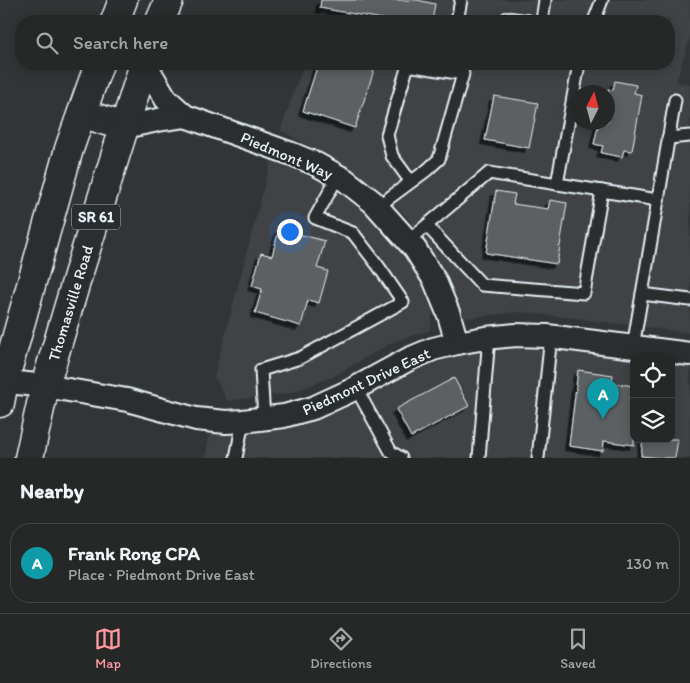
<!DOCTYPE html>
<meta charset="utf-8">
<style>
:root{--surface:#262828;--page:#323434;--text:#f1f3f6;--muted:#a4a6a8;--line:#424445;--accent:#ff9aa2}
body{margin:0;font-family:Itim,sans-serif;background:var(--page);color:var(--text)}
.controls{position:absolute;right:15px;bottom:15px;display:grid;overflow:hidden;border-radius:10px;box-shadow:0 2px 12px #0003}
.controls button{width:45px;height:45px;display:grid;place-items:center;padding:0;border:0;border-bottom:1px solid var(--line);background:var(--surface);color:var(--text);font:25px sans-serif}
.compass{position:absolute;left:570px;top:85px;width:45px;height:45px;border-radius:50%;background:var(--surface);box-shadow:0 2px 12px #0003;rotate:6deg}
.you{position:absolute;left:289px;top:231px;width:18px;height:18px;margin:-12px;border:4px solid #fff;border-radius:50%;background:#1a73e8;box-shadow:0 0 0 8px #1a73e833}
.badge{display:grid;place-items:center;width:32px;height:32px;border-radius:50%;background:var(--accent);color:#fff;font-size:16px;font-weight:700}
.pin{position:absolute;translate:-50% -41px;filter:drop-shadow(0 1px 2px #0008)}
.pin::after{content:'';position:absolute;top:26px;width:18px;height:15px;background:inherit;clip-path:polygon(0 0,100% 0,50% 100%)}
.list{margin:0;padding:0;list-style:none}
h2{display:flex;justify-content:space-between;align-items:center;height:65px;margin:0;padding:0 20px;font-size:21px}
h2 small{font-size:16px;font-weight:400;color:var(--muted)}
.list li{display:grid;grid-template-columns:32px 1fr auto;gap:15px;align-items:center;box-sizing:border-box;height:80px;margin:0 10px 10px;padding:0 10px;border:1px solid var(--line);border-radius:20px}
.list b{display:block;font-size:19px;white-space:nowrap}
.list p{margin:0;font-size:16px;white-space:nowrap;color:var(--muted)}
.list em{font-size:16px;font-style:normal;color:var(--muted)}
.icon{flex:none;width:28px;height:28px;fill:none;stroke:currentColor;stroke-width:2;stroke-linecap:round;stroke-linejoin:round}
.map{position:relative;flex:none;width:690px;height:458px;overflow:hidden}
.search{position:absolute;background:var(--surface);box-shadow:0 2px 12px #0003;left:15px;right:15px;top:15px;height:55px;display:flex;align-items:center;gap:12px;box-sizing:border-box;padding:0 18px;border-radius:20px;color:var(--muted);font-size:19px}
.sheet{height:155px;background:var(--surface)}
nav{display:flex;justify-content:space-around;align-items:center;box-sizing:border-box;height:70px;border-top:1px solid var(--line);background:var(--surface);font-size:14px;color:var(--muted)}
nav a{display:grid;justify-items:center;gap:2px}
nav .on{color:var(--accent)}
.map>svg:first-child{display:block}
.built{fill:#3f4244;fill-rule:evenodd}
.building{fill:#5c6063;stroke:#e8f1f8;filter:url(#shadow)}
.lines{fill:none;stroke-linecap:round;stroke-linejoin:round}
.lane-casing{stroke:#e8f1f8;stroke-width:15}
.street-casing{stroke:#e8f1f8;stroke-width:26}
.primary-casing{stroke:#e8f1f8;stroke-width:31}
.lane{stroke:#2a2d2e;stroke-width:11}
.street{stroke:#2a2d2e;stroke-width:22}
.primary{stroke:#2a2d2e;stroke-width:28}
.labels{text-anchor:middle;stroke-width:5;stroke-linejoin:round;paint-order:stroke}
.shield{fill:#2a2d2e;stroke:#afb6bb;stroke-width:1}
.shield-label{font-size:15px;font-weight:bold;fill:#e8f1f8}
.street-label{font-size:16px;fill:#e8f1f8;stroke:#2a2d2e}
</style>
<div class="map">
<svg width="690" height="458" viewBox="0 0 690 458">
<defs>
<filter id="shadow"><feDropShadow dx="-4.5" dy="4.5" stdDeviation="0" flood-color="#0009"/></filter>
</defs>
<rect width="100%" height="100%" fill="#323536"/>
<filter id="ink" filterUnits="userSpaceOnUse"><feTurbulence type="fractalNoise" baseFrequency=".02" numOctaves="2"/><feDisplacementMap in="SourceGraphic" scale="10" xChannelSelector="R" yChannelSelector="G"/><feConvolveMatrix kernelMatrix="1 2 1 2 8 2 1 2 1" color-interpolation-filters="sRGB"/></filter>
<g filter="url(#ink)">
<!-- built -->
<g class="built">
<path d="M323 0H690V38L676 82 690 84V333L574 318 518 312 466 318 454 301 438 260 405 215 368 181 286 133 280 131 304 64H669V21H320ZM578 92H608V122H578Z"/>
<polygon points="272,157 313,175 354,198 392,234 425,282 433,310 430,330 393,342 332,377 290,393 227,401 214,376"/>
<polygon points="517,346 581,350 634,357 634,439 671,439 671,362 690,365 690,458 205,458 210,433 262,431 300,426 342,409 400,375 467,352"/>
</g>
<!-- building -->
<g class="building">
<polygon points="321,0 417,0 435,4 432,21 394,21 320,8"/>
<polygon points="318,64 376,64 355,128 303,111"/>
<polygon points="615,81 636,85 634,93 642,95 632,151 624,150 622,157 601,153 603,146 594,144 599,122 608,122 608,89 613,90"/>
<polygon points="494,96 538,103 529,148 485,140"/>
<polygon points="496,191 515,194 513,204 548,209 550,200 567,203 557,264 486,253"/>
<polygon points="279,229 325,241 317,268 328,271 319,303 308,300 301,326 255,313 262,289 252,286 261,253 272,256"/>
<polygon points="578,370 613,375 612,383 634,386 634,445 604,441 603,451 569,446"/>
<polygon points="454,378 469,406 411,437 396,409"/>
<polygon points="643,439 678,439 675,458 661,458 641,456"/>
</g>
<g class="lines">
<defs>
<g id="lane">
<polyline points="507,18 529,21"/>
<polyline points="457,21 461,0"/>
<polyline points="542,21 545,0"/>
<polyline points="594,21 602,0"/>
<polyline points="668,138 690,136"/>
<polyline points="557,184 579,64"/>
<polyline points="377,207 427,170 439,159 463,74 408,65 387,135 392,156 411,182"/>
<polyline points="427,226 482,285 584,293 602,191"/>
<polyline points="408,241 489,173 658,200"/>
<polyline points="642,294 690,300"/>
<polyline points="633,347 675,100"/>
<polyline points="356,388 391,452 401,458"/>
<polyline points="264,419 261,370 300,358 403,302 379,267 353,233 315,218 338,176"/>
<polyline points="236,458 243,421"/>
<polyline points="479,458 489,337"/>
<polyline points="538,458 551,336"/>
</g>
<g id="street">
<polyline points="145,64 166,99 185,116 292,154 316,164 345,180 373,202 415,249 435,281 449,315 457,343"/>
<polyline points="124,127 163,119 185,116"/>
<polyline points="0,381 45,386 127,400 196,419 226,422 243,421 284,416 313,408 352,390 409,359 433,349 457,343 485,338 516,335 547,336 690,354"/>
</g>
<g id="primary">
<polyline points="115,21 123,0"/>
<polyline points="160,21 169,0"/>
<polyline points="82,113 124,127"/>
<polyline points="0,403 4,382 69,149 99,64"/>
<polyline points="29,458 45,386 78,275 144,64"/>
</g>
</defs>
<!-- lane casing -->
<use href="#lane" class="lane-casing"/>
<!-- street casing -->
<use href="#street" class="street-casing"/>
<!-- primary casing -->
<use href="#primary" class="primary-casing"/>
<!-- lane -->
<use href="#lane" class="lane"/>
<!-- street -->
<use href="#street" class="street"/>
<!-- primary -->
<use href="#primary" class="primary"/>
</g>
</g>
<g class="labels">
<!-- shield labels -->
<rect class="shield" x="72" y="204.5" width="48" height="25" rx="4"/>
<g class="shield-label">
<text x="96" y="222">SR 61</text>
</g>
<!-- street labels -->
<g class="street-label">
<text transform="translate(287 155) rotate(23)" y="6">Piedmont Way</text>
<text transform="translate(70 303) rotate(-73)" y="6">Thomasville Road</text>
<text transform="translate(366 381) rotate(-25)" y="6">Piedmont Drive East</text>
</g>
</g>
</svg>
<div class="controls">
<button><svg class="icon" aria-label="locate" viewBox="0 0 24 24"><circle cx="12" cy="12" r="6"/><path d="M12 2v4M12 18v4M2 12h4M18 12h4"/></svg></button>
<button><svg class="icon" aria-label="layers" viewBox="0 0 24 24"><path d="M12 4l9 5-9 5-9-5zM3 14l9 5 9-5"/></svg></button>
</div>
<svg class="compass" viewBox="-18 -18 36 36"><path d="M0-13l5 13h-10z" fill="#e53935"/><path d="M0 13l5-13h-10z" fill="#a4a6a8"/></svg>
<div class="you"></div>
<div class="pin badge" style="left:603px;top:419px;background:#0f9aa8">A</div>
<div class="search"><svg class="icon" aria-label="search" viewBox="0 0 24 24"><circle cx="10" cy="10" r="6"/><path d="M15 15l6 6"/></svg>Search here</div>
</div>
<section class="sheet">
<h2>Nearby<small></small></h2>
<ul class="list">
<li><span class="badge" style="background:#0f9aa8">A</span><div><b>Frank Rong CPA</b><p>Place · Piedmont Drive East</p></div><em>130 m</em></li>
</ul>
</section>
<nav>
<a class="on"><svg class="icon" aria-label="map" viewBox="0 0 24 24"><path d="M3 6l6-2 6 2 6-2v14l-6 2-6-2-6 2zM9 4v14M15 6v14"/></svg>Map</a>
<a><svg class="icon" aria-label="directions" viewBox="0 0 24 24"><path d="M12 3l9 9-9 9-9-9zM9 14v-3h6M13 9l2 2-2 2"/></svg>Directions</a>
<a><svg class="icon" aria-label="saved" viewBox="0 0 24 24"><path d="M7 4h10v16l-5-4-5 4z"/></svg>Saved</a>
</nav>
